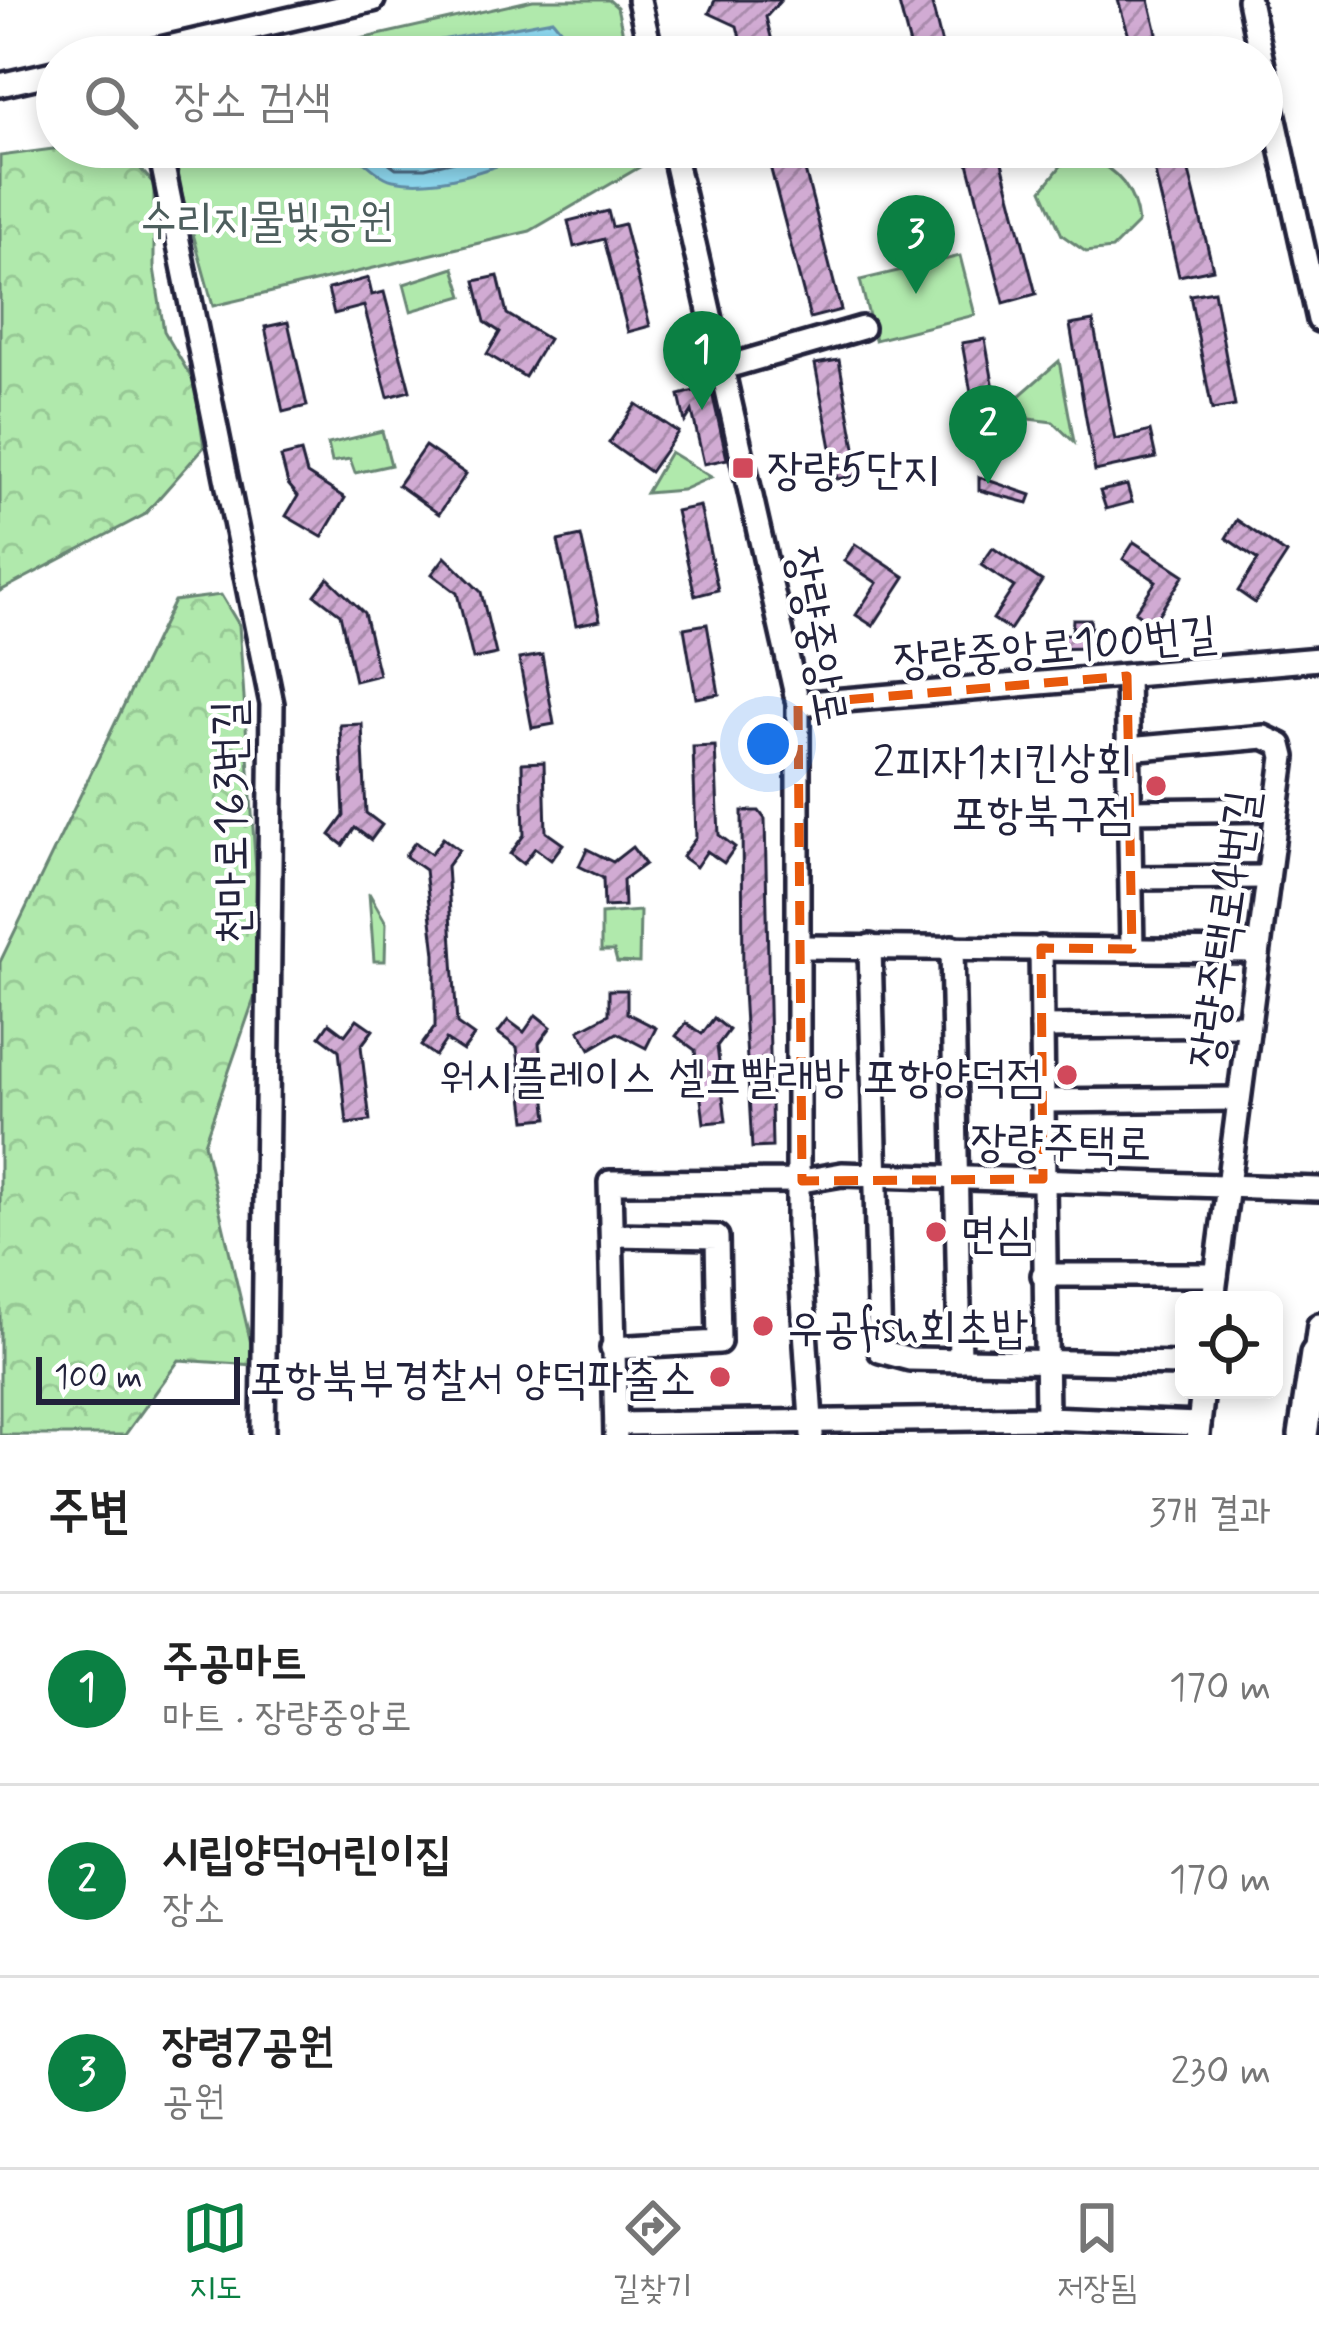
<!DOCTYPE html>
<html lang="ko">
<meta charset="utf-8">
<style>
:root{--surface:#fff;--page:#f6f6f6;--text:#222;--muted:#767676;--line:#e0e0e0;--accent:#0b8043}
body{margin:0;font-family:Mynerve,"Poor Story",sans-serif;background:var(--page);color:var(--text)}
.controls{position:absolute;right:36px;bottom:36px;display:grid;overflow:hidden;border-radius:18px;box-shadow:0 6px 18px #0003}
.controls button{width:108px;height:108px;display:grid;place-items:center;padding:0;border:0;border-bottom:3px solid var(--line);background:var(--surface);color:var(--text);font:60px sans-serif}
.scale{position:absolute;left:36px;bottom:30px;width:204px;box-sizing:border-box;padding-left:12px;border:6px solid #22223b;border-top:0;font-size:33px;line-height:42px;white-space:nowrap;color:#22223b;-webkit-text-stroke:9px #fff;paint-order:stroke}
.you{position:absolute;left:768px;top:744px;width:42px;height:42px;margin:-30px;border:9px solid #fff;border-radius:50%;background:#1a73e8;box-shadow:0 0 0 18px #1a73e833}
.badge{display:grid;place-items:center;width:78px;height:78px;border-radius:50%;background:var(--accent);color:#fff;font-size:39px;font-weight:700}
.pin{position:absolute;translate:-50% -99px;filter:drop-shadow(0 3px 6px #0008)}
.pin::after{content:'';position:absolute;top:63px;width:42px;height:36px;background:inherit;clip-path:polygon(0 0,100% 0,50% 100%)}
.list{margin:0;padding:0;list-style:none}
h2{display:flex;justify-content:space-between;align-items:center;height:156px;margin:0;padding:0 48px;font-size:51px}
h2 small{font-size:39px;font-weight:400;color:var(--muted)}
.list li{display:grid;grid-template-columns:78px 1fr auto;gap:36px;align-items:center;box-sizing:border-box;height:192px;padding:0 48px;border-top:3px solid var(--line)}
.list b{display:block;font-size:45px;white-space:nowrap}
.list p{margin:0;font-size:39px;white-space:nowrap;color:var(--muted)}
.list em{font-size:39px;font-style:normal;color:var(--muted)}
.icon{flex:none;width:66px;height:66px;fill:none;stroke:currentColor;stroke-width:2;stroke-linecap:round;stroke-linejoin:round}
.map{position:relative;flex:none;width:1319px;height:1435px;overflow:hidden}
.search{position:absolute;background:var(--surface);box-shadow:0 6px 18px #0003;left:36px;right:36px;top:36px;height:132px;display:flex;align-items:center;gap:30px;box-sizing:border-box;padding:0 42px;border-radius:66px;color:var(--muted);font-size:45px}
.sheet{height:732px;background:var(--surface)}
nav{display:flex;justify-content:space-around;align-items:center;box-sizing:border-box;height:168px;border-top:3px solid var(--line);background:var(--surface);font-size:33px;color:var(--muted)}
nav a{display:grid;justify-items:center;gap:6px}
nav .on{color:var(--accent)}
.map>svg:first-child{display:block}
.forest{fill:url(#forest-crowns);stroke:#698674;stroke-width:3}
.park{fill:#b0e9ac;stroke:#698674;stroke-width:3}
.water{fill:#8ed8ef;stroke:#638fa7;stroke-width:3}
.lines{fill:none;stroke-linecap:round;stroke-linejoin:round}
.shore{stroke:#4d6b83;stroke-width:3}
.building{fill:url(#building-hatch);stroke:#22223b;stroke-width:3}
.minor-casing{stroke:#22223b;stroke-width:30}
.major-casing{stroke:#22223b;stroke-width:36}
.minor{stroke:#fff;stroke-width:21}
.major{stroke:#fff;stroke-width:27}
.marked{fill:none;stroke:#e8590c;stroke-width:9;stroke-dasharray:24 15;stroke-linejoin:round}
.poi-dot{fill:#d1495b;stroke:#fff;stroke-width:4.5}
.labels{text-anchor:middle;stroke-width:9;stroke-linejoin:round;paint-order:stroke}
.park-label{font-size:45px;fill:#4d5e5d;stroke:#fff}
.poi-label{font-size:45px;fill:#22223b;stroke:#fff;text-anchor:start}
.street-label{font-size:45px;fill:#22223b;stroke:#fff}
</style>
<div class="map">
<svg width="1319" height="1435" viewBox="0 0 1319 1435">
<defs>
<pattern id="forest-crowns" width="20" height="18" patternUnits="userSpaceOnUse" patternTransform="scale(3)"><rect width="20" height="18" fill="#b0e9ac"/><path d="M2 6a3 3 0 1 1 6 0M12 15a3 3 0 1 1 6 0" fill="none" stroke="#97c895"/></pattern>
<pattern id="building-hatch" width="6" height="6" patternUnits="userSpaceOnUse" patternTransform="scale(3)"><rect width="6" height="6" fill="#d1abd3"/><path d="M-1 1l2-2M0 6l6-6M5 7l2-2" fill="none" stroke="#a98bac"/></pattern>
</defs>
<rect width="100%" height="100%" fill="#fff"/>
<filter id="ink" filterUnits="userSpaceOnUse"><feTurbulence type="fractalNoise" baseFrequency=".00833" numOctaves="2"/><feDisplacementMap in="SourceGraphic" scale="24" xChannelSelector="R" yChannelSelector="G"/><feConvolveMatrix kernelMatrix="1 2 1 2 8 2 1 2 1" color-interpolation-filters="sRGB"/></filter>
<g filter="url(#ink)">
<!-- forest -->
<g class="forest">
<polygon points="68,147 121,147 154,184 154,268 164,331 195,384 204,447 144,515 0,591 0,156"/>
<polygon points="221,595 239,625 263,973 204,1143 256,1365 179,1360 125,1435 0,1435 0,962 174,601"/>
</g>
<!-- park -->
<g class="park">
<polygon points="533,0 609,0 617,7 628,57 281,57"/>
<polygon points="169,147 647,147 650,161 530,231 213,306"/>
<path d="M1087 157C1117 169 1135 190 1138 223L1112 249 1086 252 1062 235 1042 190 1064 162Z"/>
<polygon points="960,256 975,315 875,340 860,280"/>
<polygon points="454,268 463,296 411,311 404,284"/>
<polygon points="1059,361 1074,442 1053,422 1029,419 1019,396"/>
<polygon points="382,431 391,465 355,473 350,459 332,462 328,444"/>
<polygon points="670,452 711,477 682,490 646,493"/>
<polygon points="369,893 386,923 385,961 374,961"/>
<polygon points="640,911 639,963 617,962 614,951 601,951 601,914"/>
</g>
<!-- water -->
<g class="water">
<polygon points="553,20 583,57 346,57"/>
<path d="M348 147H549C504 163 441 191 393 180 378 177 360 157 348 147Z"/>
</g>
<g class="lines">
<!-- shore -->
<g class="shore">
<polyline points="395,57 546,33 569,57"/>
<polyline points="367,147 396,168 425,168 514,147"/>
</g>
</g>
<!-- building -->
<g class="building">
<polygon points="715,0 781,0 766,17 776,57 745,57 737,26 709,13"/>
<polygon points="898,0 931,0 945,57 913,57"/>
<polygon points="1118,0 1149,0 1160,46 1134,53"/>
<polygon points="765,147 799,147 841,310 810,318"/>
<polygon points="964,147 998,147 1036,294 1004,303"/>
<polygon points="1149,147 1183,147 1213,269 1179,276"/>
<polygon points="608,211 612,227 624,224 650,326 628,332 604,239 574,247 568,221"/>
<polygon points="498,276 507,314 548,339 525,377 487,354 500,332 485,322 475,281"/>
<polygon points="368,278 372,295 384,292 410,391 388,397 364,306 334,314 328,289"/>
<polygon points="1214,291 1235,406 1212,410 1190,295"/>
<polygon points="1093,321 1115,440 1150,431 1156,458 1095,471 1070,325"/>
<polygon points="288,322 307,406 283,412 265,327"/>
<polygon points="985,339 1006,454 983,459 962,343"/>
<polygon points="839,360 860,475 837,479 815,364"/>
<polygon points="702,389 713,397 727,459 704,464 692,411 685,422 679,395"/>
<polygon points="636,404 678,432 650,472 609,443"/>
<polygon points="425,446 466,474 439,514 398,485"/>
<polygon points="301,452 307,474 345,498 322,537 286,516 298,496 288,484 281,457"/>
<polygon points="979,477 1031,495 1028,503 979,490"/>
<polygon points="1127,485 1132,502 1106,509 1100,491"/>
<polygon points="700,506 718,590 695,596 676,511"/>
<polygon points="1237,520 1287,554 1255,603 1238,591 1258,560 1226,538"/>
<polygon points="581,536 600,620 576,625 558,541"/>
<polygon points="1134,542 1184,575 1152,624 1135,612 1156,581 1123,559"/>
<polygon points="855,544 905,577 873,626 856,615 877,583 844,561"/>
<polygon points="993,548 1042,581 1010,630 993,619 1014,587 981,565"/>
<polygon points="445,557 481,592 496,654 473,659 457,593 432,574"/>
<polygon points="328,578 364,613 379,675 355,681 340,614 315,595"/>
<polygon points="1073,619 1090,619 1093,648 1043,649 1043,636 1072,634"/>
<polygon points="707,624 719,694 696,698 684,628"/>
<polygon points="542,655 554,724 532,728 519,659"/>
<polygon points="362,724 366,813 382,825 371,840 355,828 343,845 330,835 344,816 340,725"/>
<polygon points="715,746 719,835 735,847 724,863 707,851 696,867 682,857 696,838 693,747"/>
<polygon points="544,762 546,832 563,844 551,860 535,848 523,864 510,854 524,835 522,763"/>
<polygon points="742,811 759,811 765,819 772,1147 752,1148 743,990"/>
<polygon points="443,838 459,850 447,866 457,1024 474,1036 463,1051 446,1040 435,1056 421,1046 435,1027 435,954 425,870 405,856 415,842 431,854"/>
<polygon points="632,847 645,864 623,880 624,906 604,907 603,878 579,866 587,849 613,862"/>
<polygon points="609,990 627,990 627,1013 656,1028 646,1048 617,1033 590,1049 579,1030 609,1014"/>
<polygon points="536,1015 551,1027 539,1043 548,1118 526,1120 517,1047 498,1033 508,1020 524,1032"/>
<polygon points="714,1018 729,1030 717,1046 726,1121 704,1123 695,1050 676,1036 686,1023 702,1034"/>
<polygon points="357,1019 373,1030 361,1046 370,1121 347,1124 339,1050 320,1036 329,1023 345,1035"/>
</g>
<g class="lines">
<defs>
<g id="minor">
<polyline points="639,0 652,57"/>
<polyline points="1249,0 1261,57"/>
<polyline points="125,57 373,0"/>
<polyline points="1262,61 1319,320"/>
<polyline points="0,85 57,72"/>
<polyline points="159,147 272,704 263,1435"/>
<polyline points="672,147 798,704 798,1225 812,1435"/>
<polyline points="723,368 862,328"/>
<polyline points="1127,676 1132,949"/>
<polyline points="798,704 1319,659"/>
<polyline points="1128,749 1264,737 1281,745 1284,757 1213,1300"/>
<polyline points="1129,811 1277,809"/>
<polyline points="1131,878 1268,877"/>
<polyline points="870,946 880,1351 910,1359 1184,1364"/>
<polyline points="801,947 1257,951"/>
<polyline points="952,947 960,1360"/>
<polyline points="1041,948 1047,1418"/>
<polyline points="1042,1027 1247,1025"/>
<polyline points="1042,1101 1238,1099"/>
<polyline points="1043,1275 1216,1275"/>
<polyline points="1319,1325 1315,1354 1319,1355"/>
<polyline points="612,1348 719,1342 717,1237 613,1235"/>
<polyline points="616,1424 1047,1418 1199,1424"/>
<polyline points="1198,1434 1203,1390"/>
<polyline points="616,1435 610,1182 802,1181 842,1174 1319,1189"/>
</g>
<polyline id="major" points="1303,1435 1315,1354"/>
</defs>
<!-- minor casing -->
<use href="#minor" class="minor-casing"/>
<!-- major casing -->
<use href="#major" class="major-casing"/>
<!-- minor -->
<use href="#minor" class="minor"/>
<!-- major -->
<use href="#major" class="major"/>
</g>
</g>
<!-- marked area -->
<path class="marked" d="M1127 676 1132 949 1041 948 1043 1179 802 1181 798 704Z"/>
<!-- markers -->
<g class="poi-dot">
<rect x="731" y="456" width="24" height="24" rx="6"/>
<circle cx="1156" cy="786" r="12"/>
<circle cx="1067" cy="1075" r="12"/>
<circle cx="936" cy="1232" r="12"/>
<circle cx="763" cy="1326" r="12"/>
<circle cx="720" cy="1377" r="12"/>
</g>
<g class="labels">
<!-- park labels -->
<g class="park-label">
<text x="267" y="235">수리지물빛공원</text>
</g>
<!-- poi labels -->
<g class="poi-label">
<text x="767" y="484">장량5단지</text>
<text x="1132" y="776" text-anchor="end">2피자1치킨상회<tspan x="1132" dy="52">포항북구점</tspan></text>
<text x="1043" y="1091" text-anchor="end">워시플레이스 셀프빨래방 포항양덕점</text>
<text x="960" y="1248">면심</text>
<text x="787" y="1342">우공fish회초밥</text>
<text x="696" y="1393" text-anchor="end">포항북부경찰서 양덕파출소</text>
</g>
<!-- street labels -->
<g class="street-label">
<text transform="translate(819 636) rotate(80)" y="16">장량중앙로</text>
<text transform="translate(1055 645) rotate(-5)" y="16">장량중앙로100번길</text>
<text transform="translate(229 822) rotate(-91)" y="16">천마로163번길</text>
<text transform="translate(1222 929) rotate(-82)" y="16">장량주택로4번길</text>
<text transform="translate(1061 1141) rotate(1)" y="16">장량주택로</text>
</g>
</g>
</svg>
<div class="controls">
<button><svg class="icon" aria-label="locate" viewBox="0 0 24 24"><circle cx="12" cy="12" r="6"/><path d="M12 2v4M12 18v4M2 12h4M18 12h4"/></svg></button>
</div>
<div class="scale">100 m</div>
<div class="you"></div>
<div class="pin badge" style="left:702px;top:410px">1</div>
<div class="pin badge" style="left:988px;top:484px">2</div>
<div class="pin badge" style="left:916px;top:294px">3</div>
<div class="search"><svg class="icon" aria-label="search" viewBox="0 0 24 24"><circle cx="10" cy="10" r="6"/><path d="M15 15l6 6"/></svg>장소 검색</div>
</div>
<section class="sheet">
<h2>주변<small>3개 결과</small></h2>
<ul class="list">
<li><span class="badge">1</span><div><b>주공마트</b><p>마트 · 장량중앙로</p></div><em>170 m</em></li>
<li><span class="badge">2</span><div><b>시립양덕어린이집</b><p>장소</p></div><em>170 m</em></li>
<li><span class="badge">3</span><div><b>장령7공원</b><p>공원</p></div><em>230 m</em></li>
</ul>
</section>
<nav>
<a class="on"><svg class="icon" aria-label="map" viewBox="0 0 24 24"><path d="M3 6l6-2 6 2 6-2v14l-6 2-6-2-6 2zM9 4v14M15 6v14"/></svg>지도</a>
<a><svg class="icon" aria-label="directions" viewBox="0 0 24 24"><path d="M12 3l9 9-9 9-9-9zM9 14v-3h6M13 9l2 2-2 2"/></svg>길찾기</a>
<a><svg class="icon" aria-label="saved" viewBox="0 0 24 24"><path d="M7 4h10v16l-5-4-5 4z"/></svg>저장됨</a>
</nav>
